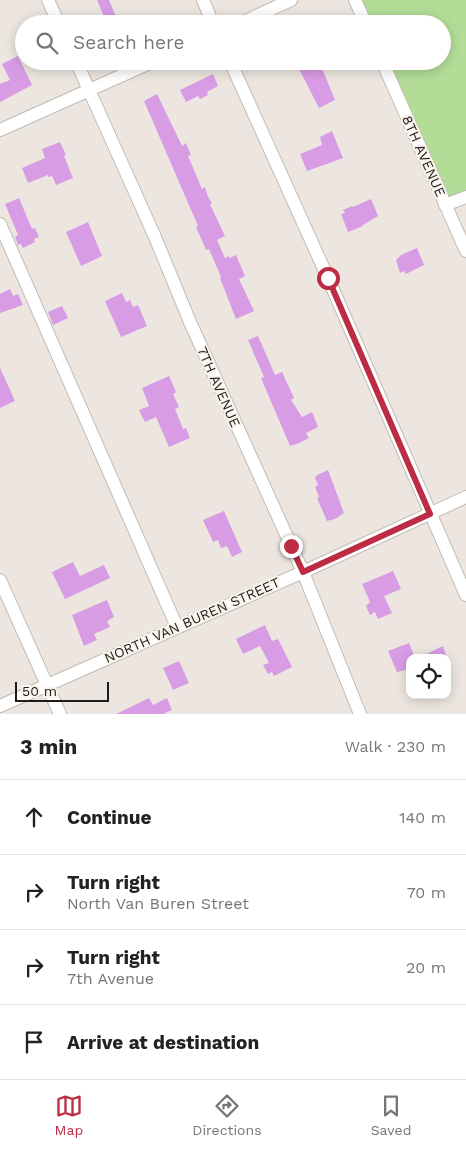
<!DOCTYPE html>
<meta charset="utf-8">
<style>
:root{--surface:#fff;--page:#f6f6f6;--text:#222;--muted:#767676;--line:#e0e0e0;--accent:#bd2c43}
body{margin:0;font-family:"Work Sans",sans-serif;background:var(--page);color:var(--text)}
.controls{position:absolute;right:15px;bottom:15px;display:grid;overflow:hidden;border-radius:10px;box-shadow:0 2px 12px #0003}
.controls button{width:45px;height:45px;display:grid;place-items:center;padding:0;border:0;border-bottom:1px solid var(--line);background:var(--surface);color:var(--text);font:25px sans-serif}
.scale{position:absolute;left:15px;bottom:12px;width:94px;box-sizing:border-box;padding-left:5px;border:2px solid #1e1c1a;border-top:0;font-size:14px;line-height:18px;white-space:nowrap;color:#1e1c1a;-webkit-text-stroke:4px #faf4ed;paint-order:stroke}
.stop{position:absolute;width:15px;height:15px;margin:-11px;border:4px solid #bd2c43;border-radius:50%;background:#fff}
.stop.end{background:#bd2c43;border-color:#fff;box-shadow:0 1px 5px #0008}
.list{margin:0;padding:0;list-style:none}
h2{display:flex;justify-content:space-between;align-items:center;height:65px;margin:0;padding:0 20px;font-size:21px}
h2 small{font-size:16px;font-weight:400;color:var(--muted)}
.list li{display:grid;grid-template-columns:32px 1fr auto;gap:15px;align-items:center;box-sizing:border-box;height:75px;padding:0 20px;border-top:1px solid var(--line)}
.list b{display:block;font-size:19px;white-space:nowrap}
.list p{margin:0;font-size:16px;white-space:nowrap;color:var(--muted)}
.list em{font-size:16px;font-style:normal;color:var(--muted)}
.icon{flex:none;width:28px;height:28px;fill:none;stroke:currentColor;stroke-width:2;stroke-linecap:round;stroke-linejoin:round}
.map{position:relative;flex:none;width:466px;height:714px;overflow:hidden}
.search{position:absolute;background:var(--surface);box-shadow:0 2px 12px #0003;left:15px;right:15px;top:15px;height:55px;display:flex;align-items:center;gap:12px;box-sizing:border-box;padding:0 18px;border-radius:28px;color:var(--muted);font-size:19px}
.sheet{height:365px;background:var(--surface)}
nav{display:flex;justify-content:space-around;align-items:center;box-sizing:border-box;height:70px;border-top:1px solid var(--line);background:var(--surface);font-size:14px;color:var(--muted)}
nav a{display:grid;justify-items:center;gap:2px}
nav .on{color:var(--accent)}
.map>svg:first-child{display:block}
.green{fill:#b3dd97}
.building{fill:#d89ce4}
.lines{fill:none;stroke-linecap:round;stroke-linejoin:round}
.minor-casing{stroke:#c1bbb4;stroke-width:14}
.minor{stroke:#fff;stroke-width:12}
.route{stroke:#bd2c43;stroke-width:6}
.labels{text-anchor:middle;stroke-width:4;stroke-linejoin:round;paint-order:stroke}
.street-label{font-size:14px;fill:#1e1c1a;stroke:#faf4ed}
</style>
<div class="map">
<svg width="466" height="714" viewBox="0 0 466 714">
<rect width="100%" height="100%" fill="#ede6e0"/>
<!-- green -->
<polygon class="green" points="357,0 466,0 466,196 446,203 383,61 442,61 442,24 367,24"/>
<!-- building -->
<g class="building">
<polygon points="97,0 109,0 119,24 107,24"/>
<polygon points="18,56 32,85 0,102 0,84 10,80 2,64"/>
<polygon points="295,61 319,61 335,100 319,108"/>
<polygon points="213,74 218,86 207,92 208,95 200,99 198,96 186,102 180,90"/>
<polygon points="157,94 182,146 186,143 191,155 188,156 202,189 205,187 208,197 212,203 210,204 225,236 217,240 225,258 229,256 230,258 236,255 245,276 239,279 254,311 236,319 220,278 221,277 209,249 206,250 196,227 198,226 144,101"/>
<polygon points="332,131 343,158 307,171 300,154 322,145 320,137"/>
<polygon points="60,142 66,155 64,156 73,178 56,185 52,176 48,177 48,175 28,183 22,168 45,158 42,149"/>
<polygon points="19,198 32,229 35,228 39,237 34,239 35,242 23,248 21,244 18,245 15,237 18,235 5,204"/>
<polygon points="371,199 378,216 363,225 363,226 348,232 341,214 345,213 343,210 352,206 353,207"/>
<polygon points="88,222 102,256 81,266 66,232"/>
<polygon points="417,248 424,265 406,274 404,271 400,273 396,260 401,255"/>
<polygon points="10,289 13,296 18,294 23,305 0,313 0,294"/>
<polygon points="122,293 126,302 130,300 133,307 138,305 147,326 121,337 105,301"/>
<polygon points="62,306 68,318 53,325 48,312"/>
<polygon points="258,336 275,375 282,372 294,398 291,400 302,417 312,412 318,427 306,433 309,438 299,443 290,446 261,378 264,377 248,340"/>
<polygon points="0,368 15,401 0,408"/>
<polygon points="169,376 176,392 173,394 179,407 175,409 183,429 186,428 190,438 169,447 156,417 145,422 139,410 149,406 142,388"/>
<polygon points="328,470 344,513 335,519 327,521 317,498 319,497 315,487 318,485 315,478 317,475"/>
<polygon points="224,511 242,552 232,557 227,546 221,548 218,540 213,542 203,520"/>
<polygon points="73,562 80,576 104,565 110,578 65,599 52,572"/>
<polygon points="393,571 401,589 384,596 392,613 378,619 375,612 370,615 366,606 370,602 362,584"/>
<polygon points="107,600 114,617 107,621 110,627 94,634 97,640 84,646 72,615"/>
<polygon points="265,625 272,641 278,639 292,667 274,676 272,672 268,674 263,665 269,663 260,646 243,654 236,639"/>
<polygon points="409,643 415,658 410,658 410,669 397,672 388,651"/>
<polygon points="443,646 447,658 418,658"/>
<polygon points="179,661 189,683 173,690 163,668"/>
<polygon points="149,698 153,705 167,698 172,710 163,714 116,714"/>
</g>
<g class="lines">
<defs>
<g id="minor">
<polyline points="48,0 59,24"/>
<polyline points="203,0 213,24"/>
<polyline points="355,0 366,24"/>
<polyline points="239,24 291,0"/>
<polyline points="76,61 155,237 190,322 303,572 360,714"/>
<polyline points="230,61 328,278 466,595"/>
<polyline points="382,61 466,251"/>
<polyline points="0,130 154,61"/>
<polyline points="445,205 466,197"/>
<polyline points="0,224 177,627"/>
<polyline points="0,580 60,714"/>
<polyline points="0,706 303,572 466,497"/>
</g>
</defs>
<!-- minor casing -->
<use href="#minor" class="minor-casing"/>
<!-- minor -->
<use href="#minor" class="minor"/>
</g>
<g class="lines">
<!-- route -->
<polyline class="route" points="291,546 303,572 430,514 328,278"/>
</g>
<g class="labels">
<!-- street labels -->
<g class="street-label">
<text transform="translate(424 156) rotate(66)" y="5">8TH AVENUE</text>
<text transform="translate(219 387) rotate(66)" y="5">7TH AVENUE</text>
<text transform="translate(192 620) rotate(-24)" y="5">NORTH VAN BUREN STREET</text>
</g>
</g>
</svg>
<div class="controls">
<button><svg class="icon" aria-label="locate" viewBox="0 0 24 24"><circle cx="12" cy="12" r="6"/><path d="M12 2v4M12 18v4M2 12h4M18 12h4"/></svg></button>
</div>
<div class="scale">50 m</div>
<div class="stop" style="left:328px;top:278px"></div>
<div class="stop end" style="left:291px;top:546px"></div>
<div class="search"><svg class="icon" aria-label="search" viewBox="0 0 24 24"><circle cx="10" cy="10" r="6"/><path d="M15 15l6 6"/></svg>Search here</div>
</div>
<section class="sheet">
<h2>3 min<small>Walk · 230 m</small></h2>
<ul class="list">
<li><svg class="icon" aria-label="ahead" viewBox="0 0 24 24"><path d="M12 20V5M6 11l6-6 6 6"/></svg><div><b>Continue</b></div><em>140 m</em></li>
<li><svg class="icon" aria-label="right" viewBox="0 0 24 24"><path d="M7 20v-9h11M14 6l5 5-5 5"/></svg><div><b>Turn right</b><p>North Van Buren Street</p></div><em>70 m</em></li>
<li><svg class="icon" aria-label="right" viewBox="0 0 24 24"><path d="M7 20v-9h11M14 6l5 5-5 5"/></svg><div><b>Turn right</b><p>7th Avenue</p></div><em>20 m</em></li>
<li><svg class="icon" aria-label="arrive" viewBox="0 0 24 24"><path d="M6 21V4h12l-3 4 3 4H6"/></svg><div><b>Arrive at destination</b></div></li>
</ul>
</section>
<nav>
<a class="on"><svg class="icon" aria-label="map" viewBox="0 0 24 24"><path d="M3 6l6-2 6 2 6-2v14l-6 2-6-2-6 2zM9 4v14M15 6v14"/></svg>Map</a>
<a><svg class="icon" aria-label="directions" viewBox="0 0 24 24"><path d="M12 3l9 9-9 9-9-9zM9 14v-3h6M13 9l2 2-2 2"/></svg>Directions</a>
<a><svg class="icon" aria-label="saved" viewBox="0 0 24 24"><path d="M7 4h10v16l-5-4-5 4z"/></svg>Saved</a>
</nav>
